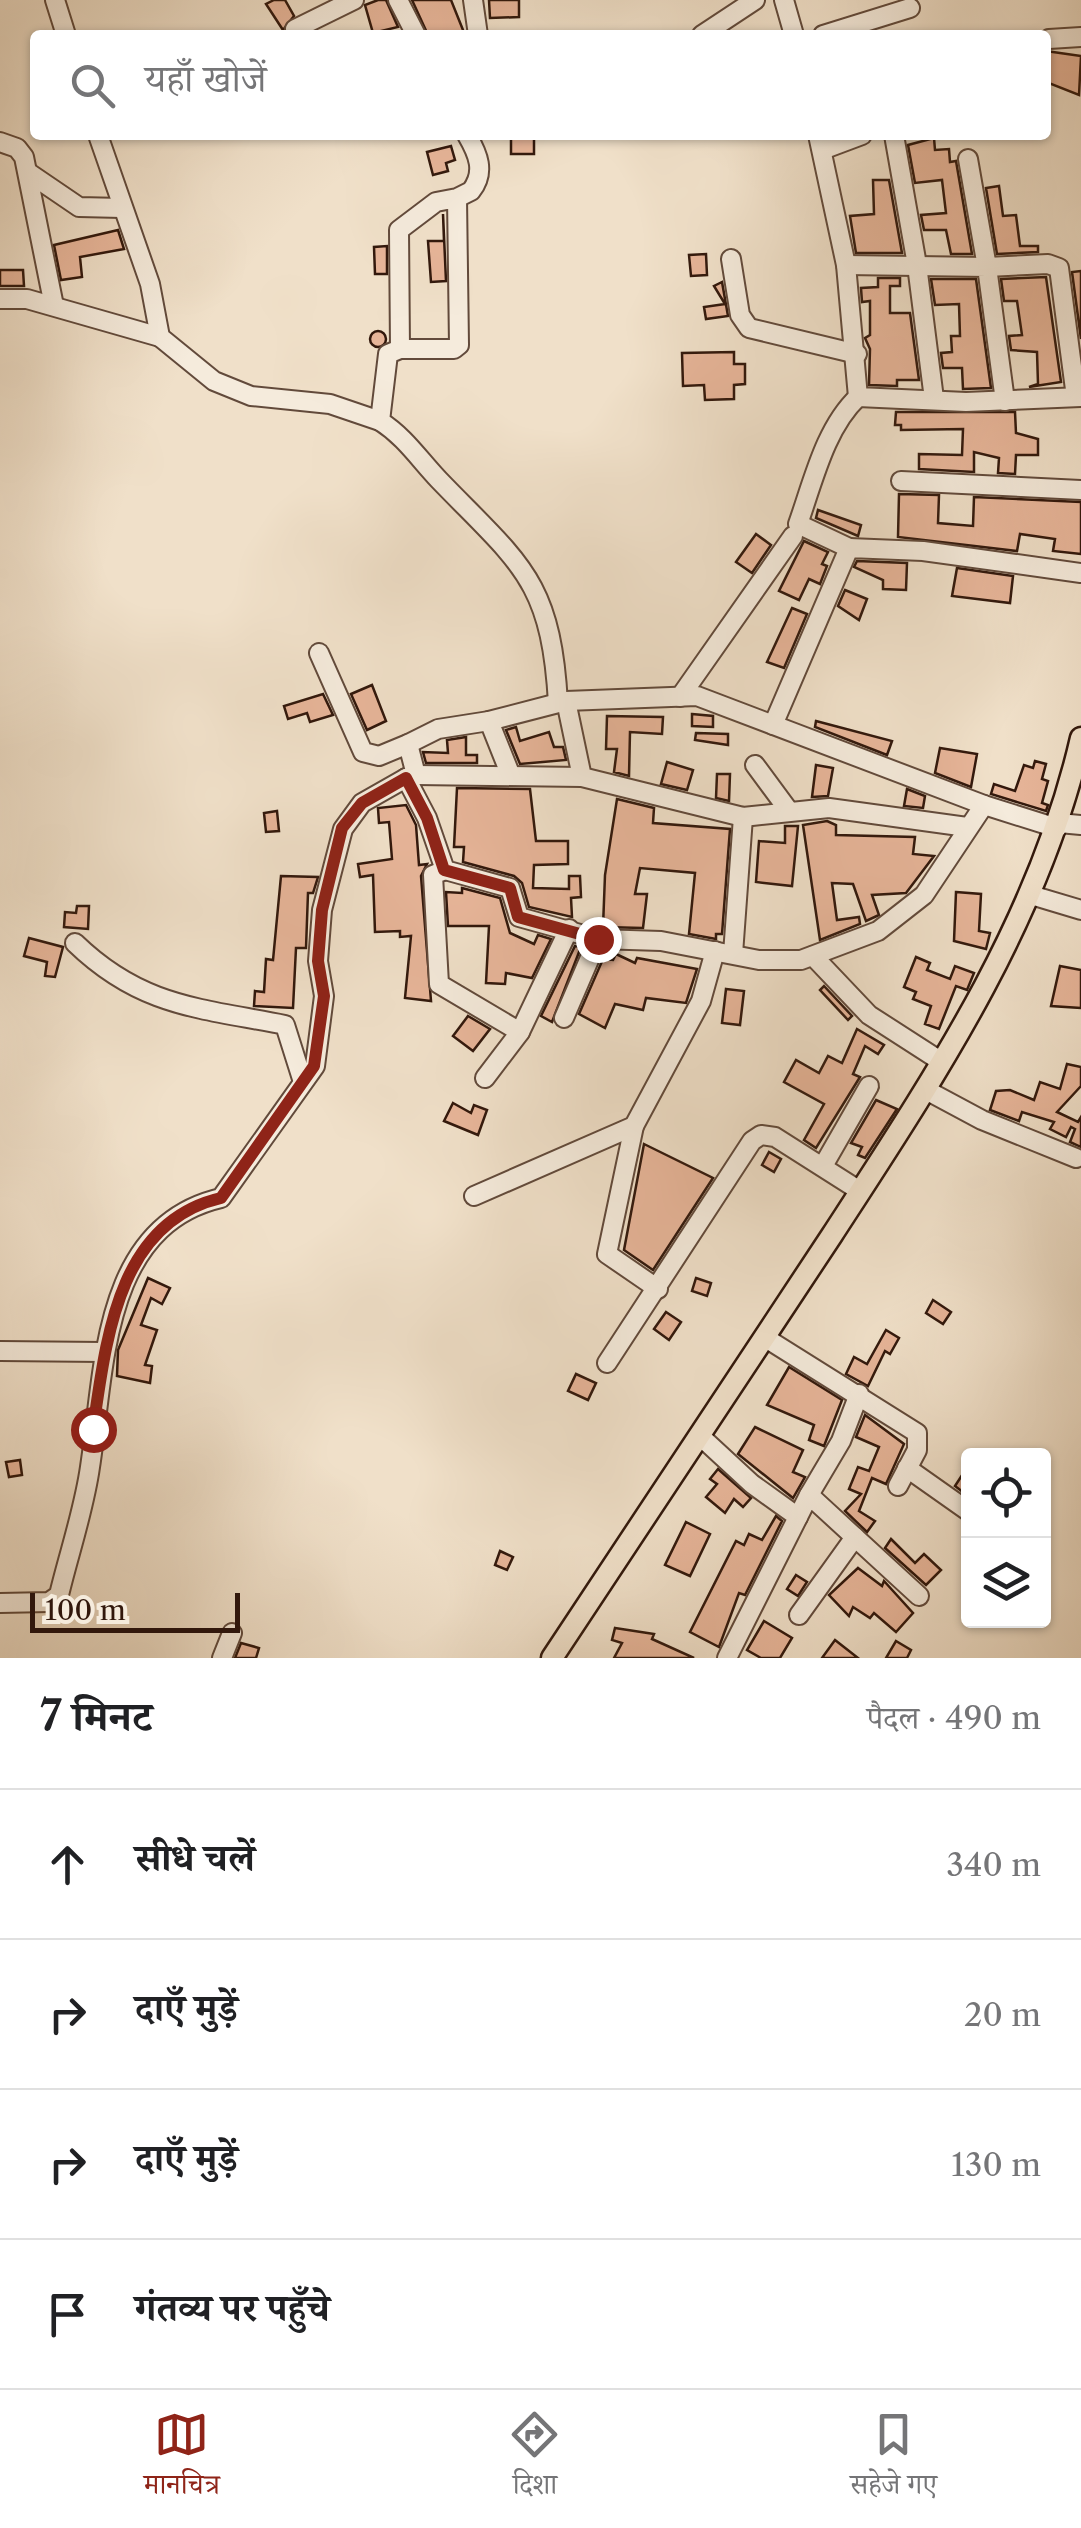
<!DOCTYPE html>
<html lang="hi">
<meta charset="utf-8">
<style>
:root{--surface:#fff;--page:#f6f6f6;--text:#202124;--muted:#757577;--line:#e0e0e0;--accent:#8f2418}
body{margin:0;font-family:"Libre Caslon Text","Noto Serif Devanagari",serif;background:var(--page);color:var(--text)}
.controls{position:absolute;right:30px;bottom:30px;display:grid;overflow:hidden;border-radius:10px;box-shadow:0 2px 8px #0004}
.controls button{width:90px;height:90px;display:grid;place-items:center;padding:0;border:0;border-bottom:2px solid var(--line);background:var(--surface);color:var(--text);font:50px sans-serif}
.scale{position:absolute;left:30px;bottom:25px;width:210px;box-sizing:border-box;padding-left:10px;border:5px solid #32180c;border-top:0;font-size:28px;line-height:35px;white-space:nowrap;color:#32180c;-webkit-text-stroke:8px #f5ebdc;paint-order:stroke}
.stop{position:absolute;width:30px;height:30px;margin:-22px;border:8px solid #8f2418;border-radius:50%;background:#fff}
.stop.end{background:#8f2418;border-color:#fff;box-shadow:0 2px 10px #0008}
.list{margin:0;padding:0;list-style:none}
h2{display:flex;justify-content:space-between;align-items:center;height:130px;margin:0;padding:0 40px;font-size:42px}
h2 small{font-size:32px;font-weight:400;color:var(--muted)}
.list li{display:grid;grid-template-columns:65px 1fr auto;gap:30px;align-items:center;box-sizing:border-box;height:150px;padding:0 40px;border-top:2px solid var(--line)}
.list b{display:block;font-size:38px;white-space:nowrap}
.list em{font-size:32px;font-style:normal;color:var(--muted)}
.icon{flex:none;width:55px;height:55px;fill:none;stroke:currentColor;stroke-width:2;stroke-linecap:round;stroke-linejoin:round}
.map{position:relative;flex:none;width:1081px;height:1658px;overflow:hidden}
.search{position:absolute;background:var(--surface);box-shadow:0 2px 8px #0004;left:30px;right:30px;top:30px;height:110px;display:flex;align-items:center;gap:25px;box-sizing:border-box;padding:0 35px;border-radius:10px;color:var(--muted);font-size:38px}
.sheet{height:730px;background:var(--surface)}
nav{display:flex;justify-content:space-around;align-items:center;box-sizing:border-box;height:140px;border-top:2px solid var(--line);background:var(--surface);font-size:28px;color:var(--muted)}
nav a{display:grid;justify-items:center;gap:5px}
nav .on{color:var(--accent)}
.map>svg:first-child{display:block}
.building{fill:#e7b599;stroke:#32180c;stroke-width:2.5}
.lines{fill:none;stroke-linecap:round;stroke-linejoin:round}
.minor-casing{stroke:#624a3b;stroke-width:22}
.major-casing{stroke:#32180c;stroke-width:25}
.minor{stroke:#f5ebdc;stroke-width:18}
.major{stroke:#f0e0c9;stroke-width:20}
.route{stroke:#8f2418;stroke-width:12}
</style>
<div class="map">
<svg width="1081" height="1658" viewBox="0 0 1081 1658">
<rect width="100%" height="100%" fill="#f0e0c9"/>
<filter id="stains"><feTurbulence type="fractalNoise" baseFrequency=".002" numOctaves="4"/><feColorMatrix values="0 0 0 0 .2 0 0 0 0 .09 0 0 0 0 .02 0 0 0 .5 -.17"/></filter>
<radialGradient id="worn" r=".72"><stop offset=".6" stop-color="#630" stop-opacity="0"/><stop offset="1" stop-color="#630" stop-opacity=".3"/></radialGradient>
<!-- building -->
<g class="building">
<polygon points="274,0 285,0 294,16 283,30 266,4"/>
<polygon points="378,0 386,0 398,27 373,33 365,5"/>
<polygon points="412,0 451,0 465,35 428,35"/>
<polygon points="489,0 519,0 519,17 490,18"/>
<polygon points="1046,51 1081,56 1079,95 1046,82"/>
<rect x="511" y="135" width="23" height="19"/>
<polygon points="934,138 935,150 949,149 950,162 956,161 972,254 951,254 946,230 924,230 921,215 946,213 942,180 915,183 908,145"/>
<polygon points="451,146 455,160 446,163 448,171 433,175 427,152"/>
<polygon points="873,180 889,180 902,253 856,253 850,216 874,214"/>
<polygon points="999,186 1003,216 1016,215 1020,246 1038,246 1038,252 997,254 986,188"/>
<polygon points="443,214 446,281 431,282 428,241 444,241"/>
<polygon points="118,230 124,249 80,257 82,277 61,280 54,245"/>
<polygon points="387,246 387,274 375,274 374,247"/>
<polygon points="706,254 707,275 691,276 689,255"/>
<polygon points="0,270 23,270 24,286 0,286"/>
<polygon points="1081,271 1081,339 1072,272"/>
<polygon points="1046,277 1061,382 1029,387 1038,384 1037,352 1011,350 1009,336 1022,335 1017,301 1004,301 1001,279"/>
<polygon points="878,278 900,278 900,286 890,286 890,313 910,313 919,380 897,380 897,386 869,385 870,349 865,338 870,335 870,301 862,302 861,288 878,287"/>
<polygon points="931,279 976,279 991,388 963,389 962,368 943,368 941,353 952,352 951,336 960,336 959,304 935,305"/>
<polygon points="722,282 728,316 706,319 704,307 725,304 714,286"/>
<circle cx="378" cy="339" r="8"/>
<polygon points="734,352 734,364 745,364 745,384 734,385 734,399 705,400 704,385 683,386 682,353"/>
<polygon points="896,412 1015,412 1016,433 1038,439 1038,455 1016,455 1015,474 998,473 999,458 974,452 974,472 919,469 919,454 962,455 963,429 901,430 901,425 895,425"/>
<polygon points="899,494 939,495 938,523 973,526 974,497 1081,502 1081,554 1053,551 1055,539 1020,534 1017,551 898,537"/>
<polygon points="818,510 861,525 858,536 816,518"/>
<polygon points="756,534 771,545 752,573 736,562"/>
<polygon points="804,541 828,552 822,564 827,566 820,584 809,579 799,600 779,591"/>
<polygon points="857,561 907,563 906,590 883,589 883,580 854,567"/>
<polygon points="957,568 1013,576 1010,603 952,596"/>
<polygon points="845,590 867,599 859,620 838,606"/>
<polygon points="792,608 807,614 784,668 767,662"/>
<polygon points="372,685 386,721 367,730 351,694"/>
<polygon points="323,694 333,715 310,722 307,713 288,719 284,706"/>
<polygon points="692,714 713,716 713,727 692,726"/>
<polygon points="607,716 663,717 662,734 630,732 629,776 614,772 617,749 606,749"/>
<polygon points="816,721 892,741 887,755 815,727"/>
<polygon points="516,727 520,741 549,732 554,747 563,747 566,760 520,764 506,730"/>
<polygon points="696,733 728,734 728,745 695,740"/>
<polygon points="466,737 466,755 477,755 477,763 426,763 423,752 448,753 447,740"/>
<polygon points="940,748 977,754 971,787 935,773"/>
<polygon points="1035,761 1046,764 1042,779 1048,781 1042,803 1048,805 1046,811 991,794 994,784 1015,791 1024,765 1033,768"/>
<polygon points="667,762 693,770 687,790 661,784"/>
<polygon points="816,765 833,768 828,796 812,797"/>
<polygon points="717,774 730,774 729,801 716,798"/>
<polygon points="457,788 530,789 536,841 568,841 568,864 534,865 533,888 569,889 569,876 580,876 581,897 571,898 572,917 529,907 522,883 514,876 463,862 464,847 454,847"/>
<polygon points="907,789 925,796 923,808 904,806"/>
<polygon points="617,799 654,808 653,823 730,829 722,934 716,934 716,939 689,934 695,873 640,868 635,894 647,894 643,928 603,927 605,875"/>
<polygon points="406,805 416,825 419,865 427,864 421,876 431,1001 405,998 411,936 400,937 400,931 375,932 373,875 360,877 358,864 392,859 389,822 379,823 378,808"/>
<polygon points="277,811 279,831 266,832 264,813"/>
<polygon points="827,821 836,825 836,835 915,837 913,854 934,856 906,893 872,895 879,915 866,921 853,884 832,883 837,920 859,917 860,924 820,940 803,825"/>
<polygon points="785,826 798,826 792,886 756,882 759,841 785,843"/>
<polygon points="281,876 318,877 313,893 308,893 306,948 296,948 293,1008 254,1006 255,991 264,992 266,959 273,960"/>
<polygon points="462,888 500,898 510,933 534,944 538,935 551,939 532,978 506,973 505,984 486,983 489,926 448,926 446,892 462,893"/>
<polygon points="956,892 981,894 979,931 990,933 986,949 954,941"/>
<polygon points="77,906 89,906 88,929 64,927 65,912 76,913"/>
<polygon points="29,938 63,947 55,977 45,976 47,962 24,956"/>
<polygon points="575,946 581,947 552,1022 541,1016"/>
<polygon points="616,954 635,963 637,958 697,969 686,1003 646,998 643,1010 615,1004 605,1028 579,1014 603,959 613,960"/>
<polygon points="916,957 930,963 927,970 950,979 955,966 974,973 967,990 956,986 939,1029 925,1024 931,1006 913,999 916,992 904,987"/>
<polygon points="1060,966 1081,970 1081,1008 1051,1006"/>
<polygon points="824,986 852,1016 848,1020 820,990"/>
<polygon points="726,989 744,991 740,1025 722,1023"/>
<polygon points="468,1016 490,1029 473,1051 453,1036"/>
<polygon points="857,1029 884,1045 878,1054 865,1046 853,1074 860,1077 816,1148 804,1140 824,1104 784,1082 796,1060 819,1073 828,1056 842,1063"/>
<polygon points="1067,1064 1081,1067 1081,1086 1057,1112 1078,1122 1081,1117 1081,1147 1070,1142 1075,1129 1071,1127 1066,1137 1050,1129 1054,1122 1022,1112 1019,1121 990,1110 996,1091 1010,1090 1034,1100 1040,1082 1060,1089"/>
<polygon points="876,1100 897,1109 865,1158 858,1155 862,1147 851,1143"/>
<polygon points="453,1103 471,1113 474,1105 487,1110 478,1135 444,1121"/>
<polygon points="644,1144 713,1178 653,1270 624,1250"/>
<polygon points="769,1152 781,1159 774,1172 762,1165"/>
<polygon points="148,1278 170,1288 162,1304 151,1298 141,1325 157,1330 145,1365 152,1366 150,1383 117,1376 118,1350"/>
<polygon points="696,1278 711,1283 707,1296 692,1291"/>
<polygon points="933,1300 951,1312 943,1324 926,1313"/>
<polygon points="666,1312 681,1322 669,1340 654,1329"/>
<polygon points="886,1330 899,1338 890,1354 885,1351 868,1386 846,1374 854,1357 867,1364"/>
<polygon points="789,1367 842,1400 824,1446 809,1440 814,1425 767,1405"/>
<polygon points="576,1374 596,1383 588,1400 568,1391"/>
<polygon points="865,1415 904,1444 886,1484 872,1478 859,1511 875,1521 867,1532 845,1511 861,1494 849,1489 858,1467 869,1471 879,1447 856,1437"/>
<polygon points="755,1427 803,1450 793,1472 805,1477 793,1498 738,1454"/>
<polygon points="20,1460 22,1475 9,1477 6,1462"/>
<polygon points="968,1466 968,1496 955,1486"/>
<polygon points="718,1469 751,1498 743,1507 734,1499 725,1513 706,1497 717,1484 710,1479"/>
<polygon points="776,1516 782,1521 745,1595 739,1593 719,1647 690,1632 736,1541 744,1545 749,1534 762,1540"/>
<polygon points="686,1522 710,1534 690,1576 665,1565"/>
<polygon points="891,1539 915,1563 924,1554 941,1570 926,1585 885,1548"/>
<polygon points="500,1551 513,1557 507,1570 495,1565"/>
<polygon points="858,1568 882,1586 884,1581 913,1613 896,1632 874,1613 870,1618 853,1607 849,1616 829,1595"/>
<polygon points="796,1575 807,1582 798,1596 787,1589"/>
<polygon points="764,1621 792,1638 780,1658 761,1658 747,1650"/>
<polygon points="615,1628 654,1634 652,1639 694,1658 614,1658 622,1643 612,1640"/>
<polygon points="835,1640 858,1658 822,1658"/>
<polygon points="896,1641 911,1650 907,1658 886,1658"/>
<polygon points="241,1643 259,1648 256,1658 235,1658"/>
</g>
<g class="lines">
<defs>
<g id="minor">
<polyline points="55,0 66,35"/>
<polyline points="398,0 416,35"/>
<polyline points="473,0 478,35"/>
<polyline points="784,0 794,35"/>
<polyline points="295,29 354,0"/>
<polyline points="702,35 755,0"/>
<polyline points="823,35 910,8"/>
<polyline points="1049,39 1081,37"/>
<polyline points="98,135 150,284 160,337 214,381 251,396 330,404 380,421"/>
<polyline points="818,135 846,265 858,397 966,402 1081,397"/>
<polyline points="894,135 917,265 934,399"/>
<polyline points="0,142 17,148 24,157 54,306"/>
<polyline points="822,150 862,135"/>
<polyline points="968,159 987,267 1048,264 1059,268 1076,397"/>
<polyline points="29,173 79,207 122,208"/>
<path d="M457 198 436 202 399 230 400 349H454L459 345 457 198 471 191C486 172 478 154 467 135"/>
<polyline points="731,259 740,315 749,328 857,354"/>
<polyline points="846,265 987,267 1005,401"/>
<polyline points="0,299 27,299 160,337"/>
<path d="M400 349 388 354 380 421C405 437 419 459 439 480 520 564 551 579 558 703"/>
<polyline points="901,481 1081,490"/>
<path d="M849 548 798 524C813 482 825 428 858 397"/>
<polyline points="319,653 363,752 379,756 408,744 416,775 406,778"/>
<polyline points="680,697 793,536"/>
<polyline points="566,701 582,777 743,817 829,808 967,827"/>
<polyline points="773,725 849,548 923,551 1081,573"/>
<polyline points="408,744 438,729 489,721"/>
<polyline points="755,765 789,811"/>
<polyline points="416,775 582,777"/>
<polyline points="511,776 489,721 566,701 697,696 984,805"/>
<polyline points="1059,823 1081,825"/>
<polyline points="445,870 433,875 439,984 520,1032"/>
<polyline points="1031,895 1081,910"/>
<path d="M75 943C141 1007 200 1008 285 1025L303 1082"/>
<polyline points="733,954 743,817"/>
<polyline points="813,956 869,1015 942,1062"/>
<polyline points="564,1018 598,939"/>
<polyline points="485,1078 520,1032 569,929"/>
<polyline points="926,1090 982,1120 1076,1158"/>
<polyline points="634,1126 607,1254 658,1289"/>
<polyline points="823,1166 869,1086"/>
<polyline points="474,1196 634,1126 701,1001 715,951"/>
<polyline points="764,1337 917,1433 917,1450 898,1486"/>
<polyline points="0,1351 103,1352"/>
<polyline points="607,1363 752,1141 761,1135 775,1137 860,1191"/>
<polyline points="699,1435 752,1484 798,1517 727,1658"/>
<polyline points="907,1468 968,1511"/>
<polyline points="809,1495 841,1441 859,1394"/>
<polyline points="798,1517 809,1495 919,1596"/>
<path d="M0 1603 49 1602 59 1595C69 1553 84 1510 90 1467 105 1370 101 1226 221 1198L315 1066 324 996 318 961 322 910 343 829 362 803 406 778 427 818 445 870 510 888 519 917 598 939 661 941 759 960H801L878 931 924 895 984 805 1057 828"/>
<polyline points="799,1615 855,1537"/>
<polyline points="222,1658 232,1633"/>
</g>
<path id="major" d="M552 1658C645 1516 739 1376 832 1235 934 1078 1039 922 1081 738"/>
</defs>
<!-- minor casing -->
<use href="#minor" class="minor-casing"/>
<!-- major casing -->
<use href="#major" class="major-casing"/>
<!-- minor -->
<use href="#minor" class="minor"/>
<!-- major -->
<use href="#major" class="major"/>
</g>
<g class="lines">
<!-- route -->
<path class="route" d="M93 1429C106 1341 117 1222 221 1198L314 1066 324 996 318 961 322 910 342 828 362 803 406 778 427 818 444 870 510 888 518 917 598 939"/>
</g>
<rect width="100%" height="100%" filter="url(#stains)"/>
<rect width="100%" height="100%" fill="url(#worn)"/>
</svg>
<div class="controls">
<button><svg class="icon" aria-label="locate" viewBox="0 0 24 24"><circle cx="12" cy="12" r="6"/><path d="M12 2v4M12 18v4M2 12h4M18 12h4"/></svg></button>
<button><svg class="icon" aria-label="layers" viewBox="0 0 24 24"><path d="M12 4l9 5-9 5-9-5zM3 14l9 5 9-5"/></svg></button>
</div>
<div class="scale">100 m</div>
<div class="stop" style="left:93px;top:1429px"></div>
<div class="stop end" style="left:598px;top:939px"></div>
<div class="search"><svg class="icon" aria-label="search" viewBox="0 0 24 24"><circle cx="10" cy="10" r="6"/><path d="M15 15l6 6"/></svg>यहाँ खोजें</div>
</div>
<section class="sheet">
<h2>7 मिनट<small>पैदल · 490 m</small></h2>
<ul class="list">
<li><svg class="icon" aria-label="ahead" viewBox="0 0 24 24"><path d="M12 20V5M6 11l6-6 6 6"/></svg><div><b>सीधे चलें</b></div><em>340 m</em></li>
<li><svg class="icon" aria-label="right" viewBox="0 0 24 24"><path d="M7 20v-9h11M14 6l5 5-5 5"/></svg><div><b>दाएँ मुड़ें</b></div><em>20 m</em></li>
<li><svg class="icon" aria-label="right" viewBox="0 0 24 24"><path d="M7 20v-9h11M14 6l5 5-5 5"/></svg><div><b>दाएँ मुड़ें</b></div><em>130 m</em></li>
<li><svg class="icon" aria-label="arrive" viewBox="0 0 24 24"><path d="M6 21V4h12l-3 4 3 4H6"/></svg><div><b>गंतव्य पर पहुँचे</b></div></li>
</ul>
</section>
<nav>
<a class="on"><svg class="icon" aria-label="map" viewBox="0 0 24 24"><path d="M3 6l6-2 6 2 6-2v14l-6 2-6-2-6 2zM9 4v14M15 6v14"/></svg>मानचित्र</a>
<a><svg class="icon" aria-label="directions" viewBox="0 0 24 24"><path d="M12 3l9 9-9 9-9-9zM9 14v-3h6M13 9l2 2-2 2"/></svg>दिशा</a>
<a><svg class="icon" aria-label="saved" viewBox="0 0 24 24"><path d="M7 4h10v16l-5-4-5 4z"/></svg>सहेजे गए</a>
</nav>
